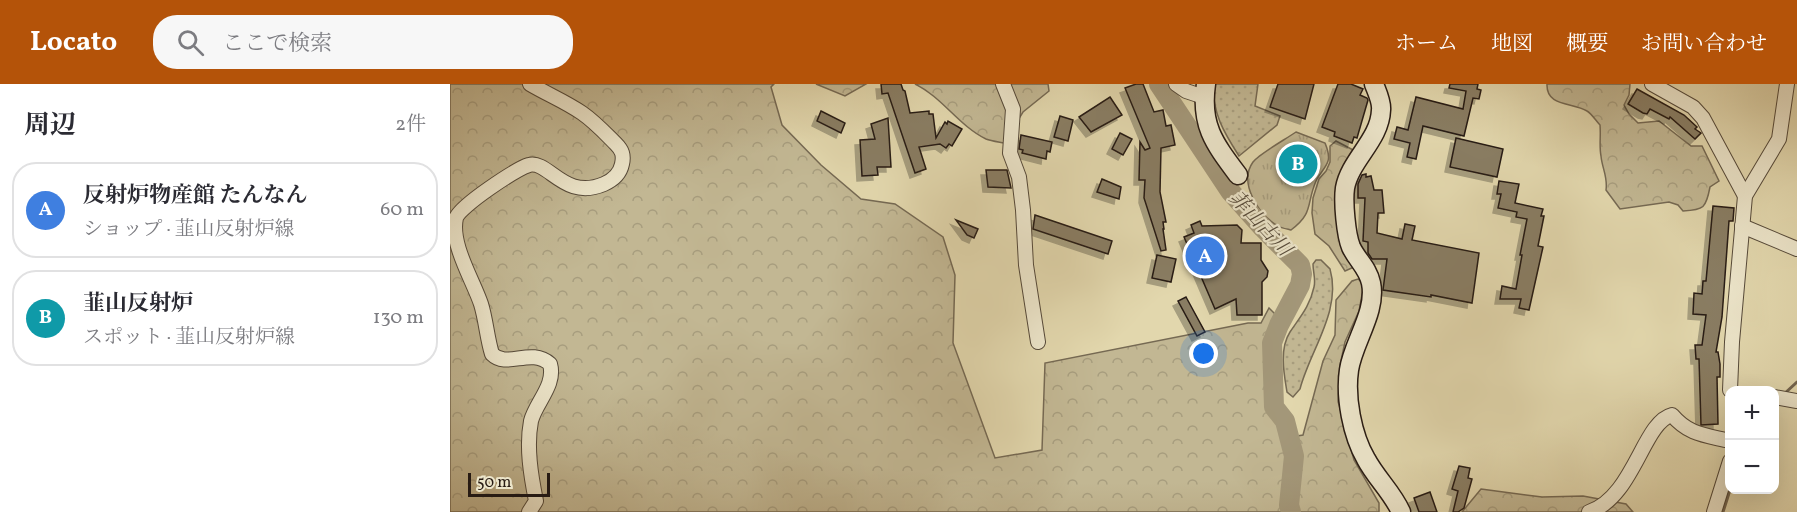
<!DOCTYPE html>
<html lang="ja">
<meta charset="utf-8">
<style>
:root{--surface:#fff;--page:#f7f7f7;--text:#2b2b33;--muted:#7c7c81;--line:#e1e1e2;--accent:#b45309}
body{margin:0;font-family:Vollkorn,"Noto Serif JP",serif;background:var(--page);color:var(--text)}
.controls{position:absolute;right:18px;bottom:18px;display:grid;overflow:hidden;border-radius:12px;box-shadow:0 6px 24px #0002}
.controls button{width:54px;height:54px;display:grid;place-items:center;padding:0;border:0;border-bottom:2px solid var(--line);background:var(--surface);color:var(--text);font:30px sans-serif}
.scale{position:absolute;left:18px;bottom:15px;width:82px;box-sizing:border-box;padding-left:6px;border:3px solid #281b13;border-top:0;font-size:16px;line-height:21px;white-space:nowrap;color:#281b13;-webkit-text-stroke:4px #ece5ca;paint-order:stroke}
.you{position:absolute;left:754px;top:270px;width:21px;height:21px;margin:-15px;border:4px solid #fff;border-radius:50%;background:#1a73e8;box-shadow:0 0 0 9px #1a73e833}
.badge{display:grid;place-items:center;width:39px;height:39px;border-radius:50%;background:var(--accent);color:#fff;font-size:20px;font-weight:700}
.pin{position:absolute;translate:-50% -50%;border:3px solid #fff;box-shadow:0 2px 6px #0006}
.list{margin:0;padding:0;list-style:none}
h2{display:flex;justify-content:space-between;align-items:center;height:78px;margin:0;padding:0 24px;font-size:26px}
h2 small{font-size:20px;font-weight:400;color:var(--muted)}
.list li{display:grid;grid-template-columns:39px 1fr auto;gap:18px;align-items:center;box-sizing:border-box;height:96px;margin:0 12px 12px;padding:0 12px;border:2px solid var(--line);border-radius:24px}
.list b{display:block;font-size:22px;white-space:nowrap}
.list p{margin:0;font-size:20px;white-space:nowrap;color:var(--muted)}
.list em{font-size:20px;font-style:normal;color:var(--muted)}
.icon{flex:none;width:33px;height:33px;fill:none;stroke:currentColor;stroke-width:2;stroke-linecap:round;stroke-linejoin:round}
.map{position:relative;flex:none;width:1347px;height:428px;overflow:hidden}
header{display:flex;align-items:center;gap:36px;box-sizing:border-box;height:84px;padding:0 30px;background:var(--accent);color:#fff}
header strong{font-size:28px}
nav{display:flex;gap:33px;margin-inline-start:auto;font-size:21px}
.search{width:420px;height:54px;background:var(--page);display:flex;align-items:center;gap:15px;box-sizing:border-box;padding:0 21px;border-radius:24px;color:var(--muted);font-size:22px}
main{display:flex}
aside{flex:1;background:var(--surface)}
.map>svg:first-child{display:block}
.grass{fill:url(#grass-dots);stroke:#756953;stroke-width:1.5}
.forest{fill:url(#forest-crowns);stroke:#756953;stroke-width:1.5}
.park{fill:url(#park-tufts);stroke:#756953;stroke-width:1.5}
.lines{fill:none;stroke-linecap:round;stroke-linejoin:round}
.stream{stroke:#726550;stroke-width:3}
.river{stroke:#a39779;stroke-width:20}
.building{fill:#897d63;stroke:#281b13;stroke-width:1.5;filter:url(#shadow)}
.street-casing{stroke:#564a3a;stroke-width:16}
.secondary-casing{stroke:#281b13;stroke-width:21}
.street{stroke:#ece5ca;stroke-width:14}
.secondary{stroke:#ece5ca;stroke-width:18}
.labels{text-anchor:middle;stroke-width:4.5;stroke-linejoin:round;paint-order:stroke}
.water-label{font-size:20px;font-style:italic;fill:#594d3c;stroke:#ece5ca}
</style>
<header>
<strong>Locato</strong>
<div class="search"><svg class="icon" aria-label="search" viewBox="0 0 24 24"><circle cx="10" cy="10" r="6"/><path d="M15 15l6 6"/></svg>ここで検索</div>
<nav><a>ホーム</a><a>地図</a><a>概要</a><a>お問い合わせ</a></nav>
</header>
<main>
<aside>
<h2>周辺<small>2件</small></h2>
<ul class="list">
<li><span class="badge" style="background:#3f7fe0">A</span><div><b>反射炉物産館 たんなん</b><p>ショップ · 韮山反射炉線</p></div><em>60 m</em></li>
<li><span class="badge" style="background:#0f9aa8">B</span><div><b>韮山反射炉</b><p>スポット · 韮山反射炉線</p></div><em>130 m</em></li>
</ul>
</aside>
<div class="map">
<svg width="1347" height="428" viewBox="0 0 1347 428">
<defs>
<pattern id="grass-dots" width="8" height="8" patternUnits="userSpaceOnUse" patternTransform="scale(1.5)"><rect width="8" height="8" fill="#c2b793"/><path d="M2 2h.1M6 6h.1" fill="none" stroke="#a79d7e" stroke-width="1.8" stroke-linecap="round"/></pattern>
<pattern id="forest-crowns" width="20" height="18" patternUnits="userSpaceOnUse" patternTransform="scale(1.5)"><rect width="20" height="18" fill="#c2b793"/><path d="M2 6a3 3 0 1 1 6 0M12 15a3 3 0 1 1 6 0" fill="none" stroke="#a79d7e"/></pattern>
<pattern id="park-tufts" width="24" height="20" patternUnits="userSpaceOnUse" patternTransform="scale(1.5)"><rect width="24" height="20" fill="#c2b793"/><path d="M3 7l-1-3M5 7V3M7 7l1-3M15 17l-1-3M17 17v-4M19 17l1-3" fill="none" stroke="#a79d7e"/></pattern>
<filter id="shadow"><feDropShadow dx="-5" dy="5" stdDeviation="0" flood-color="#0004"/></filter>
</defs>
<rect width="100%" height="100%" fill="#e2d7ad"/>
<filter id="stains"><feTurbulence type="fractalNoise" baseFrequency=".00333" numOctaves="4"/><feColorMatrix values="0 0 0 0 .2 0 0 0 0 .09 0 0 0 0 .02 0 0 0 .5 -.17"/></filter>
<radialGradient id="worn" r=".72"><stop offset=".6" stop-color="#630" stop-opacity="0"/><stop offset="1" stop-color="#630" stop-opacity=".3"/></radialGradient>
<!-- grass -->
<g class="grass">
<path d="M763 0H808L805 22 830 32 827 41 789 72C773 47 763 30 763 0Z"/>
<path d="M866 176H871L880 185C892 227 860 266 850 305L843 313 837 308C834 290 829 265 840 248 850 233 860 222 864 203 866 196 863 188 863 180Z"/>
</g>
<!-- forest -->
<g class="forest">
<polygon points="0,0 324,0 321,3 332,41 371,81 411,115 445,120 493,153 505,191 503,259 545,374 592,366 595,279 798,239 811,239 819,224 826,231 817,262 818,324 835,354 853,351 873,277 885,251 886,216 902,197 908,195 914,200 909,227 895,258 890,281 888,317 904,376 929,419 929,428 0,428"/>
<polygon points="366,0 416,0 395,12"/>
<path d="M465 0H598L599 7 573 28 554 59C549 58 541 57 536 55 509 42 492 13 465 0Z"/>
<path d="M1097 0H1180L1179 11 1174 21 1179 30 1188 39 1209 37 1241 62H1252L1269 97 1260 103C1256 124 1254 126 1233 127L1228 121 1219 118 1170 125 1156 106C1158 93 1152 84 1151 72 1149 62 1151 52 1150 41 1146 37 1142 30 1137 27 1123 18 1096 23 1097 0Z"/>
<polygon points="886,57 905,67 902,80 904,183 895,187 879,162 865,150 862,129 863,114 869,95 876,87 880,78 880,62"/>
<polygon points="1031,405 1092,413 1133,412 1176,420 1183,428 1012,428"/>
</g>
<!-- park -->
<path class="park" d="M846 48 875 59C877 64 880 71 878 77 876 84 869 90 866 97 856 120 864 129 841 146 837 145 831 144 828 142 809 131 788 99 803 78 809 70 836 55 846 48Z"/>
<g class="lines">
<!-- stream -->
<g class="stream">
<polyline points="1334,310 1347,298"/>
<polyline points="1273,428 1280,406"/>
</g>
<!-- river -->
<polyline class="river" points="709,0 780,107 813,144 850,181 852,190 850,201 829,241 822,259 824,323 835,337 844,372 839,421 841,428"/>
</g>
<!-- building -->
<g class="building">
<polygon points="431,0 451,0 453,6 455,7 460,29 479,27 479,30 483,30 486,54 495,38 497,40 498,37 512,45 502,62 499,60 496,64 490,60 469,63 476,85 465,89 438,9 432,10"/>
<polygon points="686,0 693,0 704,28 713,26 716,42 721,41 725,61 711,64 710,108 716,138 713,138 714,145 713,145 716,166 711,167 694,114 695,96 689,96 690,58 695,66 700,64 675,4"/>
<polygon points="828,0 864,0 855,35 820,23"/>
<polygon points="888,0 901,0 913,5 910,11 917,14 918,16 907,54 904,53 902,59 884,52 885,48 872,43"/>
<polygon points="1000,0 1028,0 1027,5 1031,6 1029,15 1023,14 1014,52 973,42 966,75 957,73 960,59 944,55 947,43 958,46 966,13 1013,25 1016,7 999,4"/>
<polygon points="1187,5 1234,31 1247,43 1245,45 1251,49 1245,55 1220,33 1219,35 1200,25 1197,30 1193,29 1178,20"/>
<polygon points="660,13 672,31 641,48 629,33"/>
<polygon points="371,27 395,39 391,49 367,37"/>
<polygon points="610,32 623,36 618,57 604,53"/>
<polygon points="438,34 441,83 427,83 428,91 412,92 410,56 425,55 421,40"/>
<polygon points="670,49 682,55 673,71 662,65"/>
<polygon points="571,51 602,58 600,68 597,67 596,75 572,69 573,66 569,65"/>
<polygon points="1006,54 1053,65 1047,93 1000,83"/>
<polygon points="536,86 557,86 561,104 538,103"/>
<polygon points="916,90 916,93 921,92 924,106 932,106 934,129 928,129 927,149 952,155 955,140 965,142 962,156 1029,169 1022,219 981,211 981,213 933,206 937,175 922,175 918,169 918,158 913,157 915,114 908,114 908,100 912,91"/>
<polygon points="652,95 671,103 669,115 647,108"/>
<polygon points="1049,97 1069,100 1065,119 1093,125 1091,132 1094,132 1088,162 1093,163 1079,226 1069,224 1071,215 1050,215 1052,202 1066,205 1072,171 1070,171 1077,135 1066,133 1067,128 1048,124 1051,110 1047,110"/>
<polygon points="1263,122 1284,124 1283,137 1279,137 1272,233 1266,268 1268,268 1270,280 1270,293 1267,293 1268,340 1251,341 1249,275 1246,275 1245,261 1252,261 1256,231 1243,230 1244,209 1252,210 1253,197 1256,197"/>
<polygon points="585,131 662,157 658,170 583,145"/>
<polygon points="506,136 528,145 524,154 517,151"/>
<polygon points="750,137 752,142 787,141 792,146 791,159 811,159 811,176 818,187 817,193 812,198 812,231 787,231 786,215 765,225 734,153 744,149 741,141"/>
<polygon points="707,171 726,175 721,198 702,194"/>
<polygon points="736,213 755,248 747,252 728,217"/>
<polygon points="1009,382 1020,384 1018,394 1022,395 1014,424 1008,428 1003,428 1008,407 1002,405"/>
<polygon points="980,408 987,428 969,428 964,414"/>
</g>
<g class="lines">
<defs>
<g id="street">
<polyline points="553,0 563,25 560,69 569,93 573,126 576,181 588,258"/>
<polyline points="726,0 736,7 754,13"/>
<polyline points="1202,0 1243,23 1253,34 1295,112"/>
<polyline points="1292,142 1347,165"/>
<polyline points="1280,306 1282,258 1295,112 1329,55 1337,0"/>
<polyline points="1324,313 1347,317"/>
<path d="M79 428 86 417C81 392 76 363 81 337 86 318 106 301 100 280 81 263 57 285 42 270 37 254 36 236 31 220 23 196 0 160 6 134 10 122 66 85 79 81 99 76 114 117 154 100 163 96 170 90 172 80 174 71 172 66 166 60 155 49 145 38 132 29 116 18 97 10 80 0"/>
<path d="M1139 428C1184 413 1193 338 1222 331 1239 351 1255 351 1280 357"/>
<polyline points="1264,428 1280,377"/>
</g>
<g id="secondary">
<path d="M756 0C750 41 764 59 788 91"/>
<path d="M924 0C927 8 932 18 931 26 930 56 900 76 895 104 893 118 896 151 901 163 907 176 918 184 921 199 927 228 903 258 899 286 895 313 902 351 916 375 926 394 942 408 951 428"/>
</g>
</defs>
<!-- street casing -->
<use href="#street" class="street-casing"/>
<!-- secondary casing -->
<use href="#secondary" class="secondary-casing"/>
<!-- street -->
<use href="#street" class="street"/>
<!-- secondary -->
<use href="#secondary" class="secondary"/>
</g>
<g class="labels">
<!-- water labels -->
<g class="water-label">
<text transform="translate(811 139) rotate(47)" y="7">菲山古川</text>
</g>
</g>
<rect width="100%" height="100%" filter="url(#stains)"/>
<rect width="100%" height="100%" fill="url(#worn)"/>
</svg>
<div class="controls">
<button>+</button>
<button>−</button>
</div>
<div class="scale">50 m</div>
<div class="you"></div>
<div class="pin badge" style="left:755px;top:172px;background:#3f7fe0">A</div>
<div class="pin badge" style="left:848px;top:80px;background:#0f9aa8">B</div>
</div>
</main>
